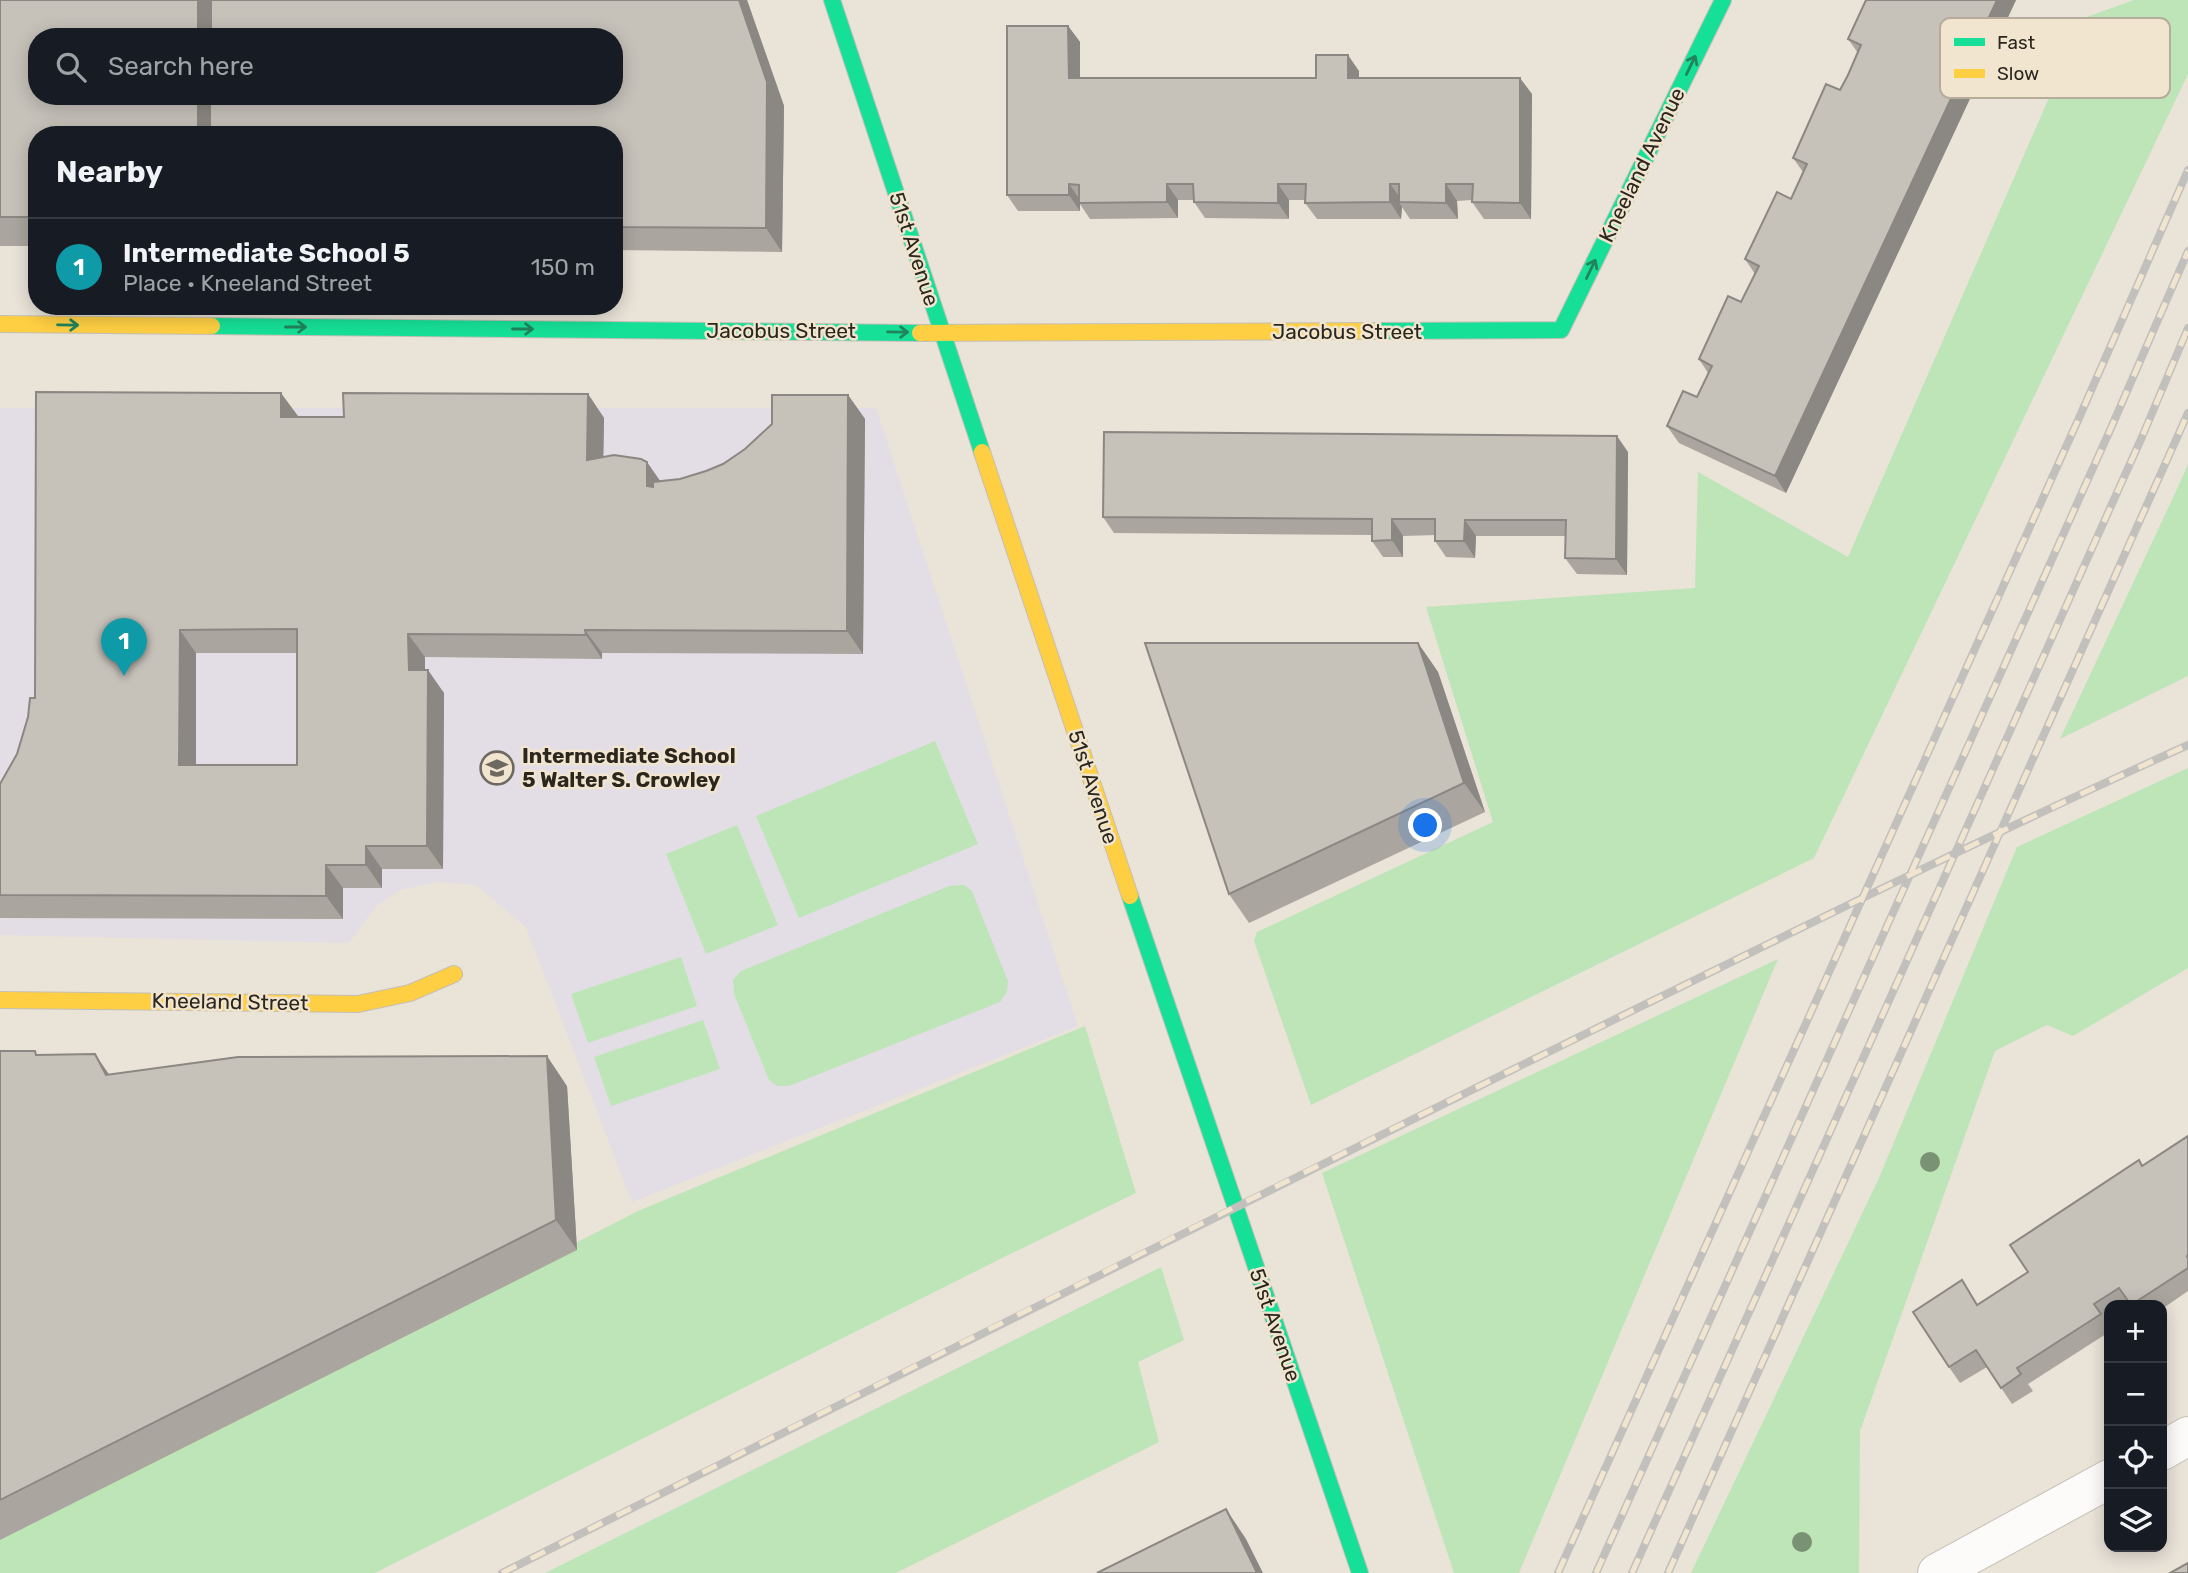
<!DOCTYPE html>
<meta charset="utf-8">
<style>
:root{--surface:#171b24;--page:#242831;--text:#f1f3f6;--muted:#9ea1a6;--line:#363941;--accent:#0b8043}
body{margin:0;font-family:Rubik,sans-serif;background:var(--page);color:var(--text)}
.controls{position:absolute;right:21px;bottom:21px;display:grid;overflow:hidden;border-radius:14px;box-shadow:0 4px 18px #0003}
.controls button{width:63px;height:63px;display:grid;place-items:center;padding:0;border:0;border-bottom:2px solid var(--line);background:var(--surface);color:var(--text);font:35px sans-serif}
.you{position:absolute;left:1426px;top:826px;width:24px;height:24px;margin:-18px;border:5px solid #fff;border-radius:50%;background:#1a73e8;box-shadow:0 0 0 10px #1a73e833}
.badge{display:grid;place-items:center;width:46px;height:46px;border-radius:50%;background:var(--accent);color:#fff;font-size:23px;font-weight:700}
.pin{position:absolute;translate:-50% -58px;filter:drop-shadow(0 2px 4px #0008)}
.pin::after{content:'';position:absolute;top:37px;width:24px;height:21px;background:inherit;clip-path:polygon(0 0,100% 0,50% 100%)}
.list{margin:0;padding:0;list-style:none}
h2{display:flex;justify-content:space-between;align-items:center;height:91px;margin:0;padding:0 28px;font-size:30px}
h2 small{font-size:23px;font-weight:400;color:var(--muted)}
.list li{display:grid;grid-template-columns:46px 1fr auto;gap:21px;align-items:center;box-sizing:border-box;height:98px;padding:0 28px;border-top:2px solid var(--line)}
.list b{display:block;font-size:26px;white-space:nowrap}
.list p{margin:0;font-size:23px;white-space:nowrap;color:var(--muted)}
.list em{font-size:23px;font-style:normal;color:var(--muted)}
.icon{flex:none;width:38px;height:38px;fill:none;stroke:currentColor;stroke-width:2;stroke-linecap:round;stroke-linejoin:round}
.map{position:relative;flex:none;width:2188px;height:1573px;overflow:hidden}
.search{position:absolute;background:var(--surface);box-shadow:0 4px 18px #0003;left:28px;top:28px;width:595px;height:77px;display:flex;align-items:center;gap:18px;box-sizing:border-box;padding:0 24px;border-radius:28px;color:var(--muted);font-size:26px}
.panel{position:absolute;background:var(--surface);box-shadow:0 4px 18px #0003;left:28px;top:126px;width:595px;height:189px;border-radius:28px}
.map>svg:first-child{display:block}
.education{fill:#e3dee5}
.green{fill:#bee5b8}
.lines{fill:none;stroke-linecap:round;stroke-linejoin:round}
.street-casing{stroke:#c4bfb6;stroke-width:40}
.fast-casing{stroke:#c4bfb6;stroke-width:18}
.slow-casing{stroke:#c4bfb6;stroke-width:18}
.street{stroke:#fcfbf9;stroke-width:38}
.fast{stroke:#16e098;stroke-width:16}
.slow{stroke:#ffcf43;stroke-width:16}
.rail-casing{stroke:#c2c0bd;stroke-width:8}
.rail{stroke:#f1e5d0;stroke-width:5;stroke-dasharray:16;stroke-linecap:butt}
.tree{fill:#799273}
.wall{fill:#aaa69f;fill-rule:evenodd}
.shaded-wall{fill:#8b8782}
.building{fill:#c6c1b9;stroke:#8b8782;stroke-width:2;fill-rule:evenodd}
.oneway{stroke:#20845c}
.labels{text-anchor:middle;stroke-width:5;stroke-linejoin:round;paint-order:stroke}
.street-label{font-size:21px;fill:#2b271f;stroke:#f1e5d0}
.poi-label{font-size:21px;font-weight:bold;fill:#2b271f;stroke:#f1e5d0;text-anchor:start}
.key{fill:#f1e5d0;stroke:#b6ac9b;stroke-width:2}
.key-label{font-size:19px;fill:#2b271f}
</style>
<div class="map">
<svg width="2188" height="1573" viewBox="0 0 2188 1573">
<rect width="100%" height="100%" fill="#e9e3d8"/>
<!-- education -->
<polygon class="education" points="0,408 876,408 1078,1026 632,1202 526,927 476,885 436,882 401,890 377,905 349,943 0,935"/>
<!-- green -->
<g class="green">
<polygon points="2134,0 2188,0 2188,74 1814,858 1311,1105 1254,941 1257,932 1493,822 1426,607 1695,588 1698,472 1848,557 2084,18"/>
<polygon points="2188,464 2188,676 2060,739 2178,487"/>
<polygon points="935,741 978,844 799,918 756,816"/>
<polygon points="2188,768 2188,968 2073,1036 2047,1025 1995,1051 1860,1431 1859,1573 1691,1573 1879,1178 2017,847"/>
<polygon points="737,825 778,925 706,954 666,854"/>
<polygon points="964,885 972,891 1008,981 1007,992 1000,1002 789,1086 777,1086 769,1080 734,994 733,980 741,971 949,886"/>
<polygon points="681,957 697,1006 588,1043 571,994"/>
<polygon points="1778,959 1521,1568 1519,1573 1454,1573 1322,1173"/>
<polygon points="703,1020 720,1069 611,1106 594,1057"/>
<polygon points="1085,1026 1136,1193 1008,1255 375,1573 0,1573 0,1539 638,1211"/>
<polygon points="1161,1267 1184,1340 1138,1362 1159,1442 896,1573 545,1573"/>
</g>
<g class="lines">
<defs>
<g id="street">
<polyline points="2162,1451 2188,1436"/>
<polyline points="1937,1573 2109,1479"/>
</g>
<g id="fast">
<polyline points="832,0 982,452"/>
<polyline points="212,326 920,333"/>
<polyline points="1372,331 1561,330 1723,0"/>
<polyline points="1130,896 1360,1573"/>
</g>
<g id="slow">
<polyline points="0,324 212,326"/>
<polyline points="920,333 1372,331"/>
<polyline points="982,452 1130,896"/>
<polyline points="0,1000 358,1004 410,993 454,974"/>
</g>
</defs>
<!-- street casing -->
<use href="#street" class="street-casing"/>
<!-- fast casing -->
<use href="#fast" class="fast-casing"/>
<!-- slow casing -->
<use href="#slow" class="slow-casing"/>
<!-- street -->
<use href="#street" class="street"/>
<!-- fast -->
<use href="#fast" class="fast"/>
<!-- slow -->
<use href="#slow" class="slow"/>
<defs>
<g id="rail">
<path d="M502 1573C843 1402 1183 1232 1524 1064 1744 956 1964 846 2188 745"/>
<polyline points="1558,1573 2079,418 2188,170"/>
<polyline points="1596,1573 2111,428 2188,251"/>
<polyline points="1632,1573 2142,437 2188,328"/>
<polyline points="1668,1573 2188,413"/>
</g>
</defs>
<!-- rail casing -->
<use href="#rail" class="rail-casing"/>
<!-- rail -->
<use href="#rail" class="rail"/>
</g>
<!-- trees -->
<g class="tree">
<circle cx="1930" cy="1162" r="10"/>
<circle cx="1802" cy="1542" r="10"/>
</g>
<!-- wall -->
<g class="wall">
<polygon points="0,0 747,0 784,106 782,252 614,250 614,135 37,135 37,246 0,246"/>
<polygon points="2016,0 1786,493 1679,443 1667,426 1697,397 1708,373 1699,359 1741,302 1755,274 1745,259 1791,199 1803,172 1793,158 1840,90 1858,53 1848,39"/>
<polygon points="1068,26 1080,42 1080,78 1316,78 1359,71 1359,78 1532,94 1531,219 1484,219 1472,202 1472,200 1457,201 1458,219 1410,219 1402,207 1401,219 1317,219 1305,203 1305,200 1289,200 1289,219 1205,218 1194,202 1193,200 1178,200 1178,218 1090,219 1080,204 1080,211 1018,211 1007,195"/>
<path d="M588 394 604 418 603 457 661 481 680 479 706 471 723 464 848 395 865 419 863 654 602 653V659L425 657V670L444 693 443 869H382V888H343V919L0 918V784L17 754 28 717 35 698 298 416 344 417ZM196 653H297V765H196Z"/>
<polygon points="1628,452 1627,575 1577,574 1565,558 1566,536 1476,536 1475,558 1446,557 1435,541 1435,535 1403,536 1403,557 1383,557 1372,541 1372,535 1114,533 1103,517"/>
<polygon points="1418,643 1438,672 1485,812 1249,923 1229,894"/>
<polygon points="0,1051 35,1051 37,1055 110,1075 567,1086 577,1250 0,1540"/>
<polygon points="2188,1136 2188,1291 2162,1309 2162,1305 2109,1305 2109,1317 2106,1320 2109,1325 2109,1332 2028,1384 2033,1391 2012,1404 1987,1367 1960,1383 1949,1367 1978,1305 2028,1272 2143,1166"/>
</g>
<!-- shaded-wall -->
<g class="shaded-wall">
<rect x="198" y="0" width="21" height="37"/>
<polygon points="739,0 747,0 784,106 782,252 766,228"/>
<polygon points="1997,0 2016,0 1786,493 1775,476"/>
<polygon points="1068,26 1080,42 1080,94 1069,78"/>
<polygon points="1348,55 1359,71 1359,95 1348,78"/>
<polygon points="1520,78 1532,94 1531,219 1520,203"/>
<polygon points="198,96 219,96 218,135 198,135"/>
<polygon points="1069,184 1080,200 1080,211 1069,195"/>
<polygon points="1167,184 1178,200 1178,218 1167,202"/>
<polygon points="1278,184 1289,200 1289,219 1278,203"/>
<polygon points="1390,184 1402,200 1399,202 1402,207 1401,219 1390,202"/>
<polygon points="1446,184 1457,201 1458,219 1446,203"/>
<polygon points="281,393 298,416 298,440 281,417"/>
<polygon points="588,394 604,418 603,484 587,460"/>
<polygon points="848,395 865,419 863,654 847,631"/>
<polygon points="1617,436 1628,452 1627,575 1616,559"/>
<polygon points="647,462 663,485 664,510 647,486"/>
<polygon points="1392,519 1403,536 1403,557 1392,540"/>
<polygon points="1465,520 1476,536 1475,558 1464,541"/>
<polygon points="180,630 196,653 196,788 179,765"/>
<polygon points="585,630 602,653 602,659 586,635"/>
<polygon points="408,634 425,657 425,693 409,670"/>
<polygon points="1418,643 1438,672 1485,812 1464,783"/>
<polygon points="428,670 444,693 443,869 427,846"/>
<polygon points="366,846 382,869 382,888 366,865"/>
<polygon points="326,865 343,888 343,919 326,896"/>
<polygon points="95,1054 115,1083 106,1075"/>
<polygon points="547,1056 567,1086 577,1250 556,1220"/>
<polygon points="1226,1509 1246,1539 1263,1573 1257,1573"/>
</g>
<!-- building -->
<g class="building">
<polygon points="0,0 198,0 198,37 37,37 37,96 198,96 198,135 37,135 37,217 0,217"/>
<polygon points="211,0 739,0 767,82 766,228 614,227 614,135 210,135 210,96 614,96 614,37 211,37"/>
<polygon points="1866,0 1997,0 1775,476 1667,426 1683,391 1697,397 1712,366 1699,359 1728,296 1741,302 1759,266 1745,259 1777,192 1791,199 1807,164 1793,158 1826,84 1840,90 1848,75 1861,45 1848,39"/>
<polygon points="1007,26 1068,26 1069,78 1316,78 1316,55 1348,55 1348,78 1520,78 1520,203 1472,202 1473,184 1446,184 1446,203 1399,202 1399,184 1390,184 1390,202 1305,203 1306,184 1278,184 1278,203 1194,202 1193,184 1167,184 1167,202 1079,203 1079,185 1069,184 1069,195 1007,195"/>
<path d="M36 392 281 393V417H344L343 393 588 394 587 460 614 455 641 459 647 462V486L653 487V482L680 479 706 471 723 464 745 449 772 424V395H848L847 631 585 630 586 635 408 634 409 670H428L427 846H366V865H326V896L0 895V784L17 754 28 717 30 698H35ZM297 629V765H179L180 630Z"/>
<polygon points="1104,432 1617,436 1616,559 1565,558 1566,520 1465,520 1464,541 1435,541 1435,519 1392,519 1392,540 1372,541 1372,519 1103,517"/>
<polygon points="1145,643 1418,643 1464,783 1229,894"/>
<polygon points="0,1051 35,1051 36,1055 95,1054 106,1075 238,1057 547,1056 556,1220 0,1500"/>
<polygon points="2188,1136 2188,1255 2187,1256 2188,1259 2188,1268 2131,1305 2119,1288 2094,1304 2101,1314 2017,1368 2021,1374 2001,1388 1976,1350 1949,1367 1913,1312 1962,1280 1977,1305 2028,1272 2010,1245 2139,1160 2142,1166"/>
<polygon points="1226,1509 1257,1573 1097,1573"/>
<polygon points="2188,1563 2188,1573 2170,1573"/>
</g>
<!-- one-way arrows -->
<defs><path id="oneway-shaft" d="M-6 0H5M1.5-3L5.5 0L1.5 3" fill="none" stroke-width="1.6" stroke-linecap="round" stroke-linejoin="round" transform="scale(1.75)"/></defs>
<g class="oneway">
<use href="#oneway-shaft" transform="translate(1691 65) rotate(-64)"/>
<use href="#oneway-shaft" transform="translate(1591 269) rotate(-64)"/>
<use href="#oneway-shaft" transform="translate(68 325) rotate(1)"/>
<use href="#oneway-shaft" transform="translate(296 327)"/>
<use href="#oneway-shaft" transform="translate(523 329)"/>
<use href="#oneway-shaft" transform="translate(898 332) rotate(1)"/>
</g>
<!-- icons -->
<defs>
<symbol id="school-ring" viewBox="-11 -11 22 22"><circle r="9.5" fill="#f1e5d0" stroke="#6e6960" stroke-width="1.5"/><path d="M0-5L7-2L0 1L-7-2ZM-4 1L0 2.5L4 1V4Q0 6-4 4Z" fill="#6e6960"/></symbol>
</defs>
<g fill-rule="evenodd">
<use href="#school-ring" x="478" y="749" width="38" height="38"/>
</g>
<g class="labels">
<!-- street labels -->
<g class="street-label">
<text transform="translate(1642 165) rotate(-64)" y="7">Kneeland Avenue</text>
<text transform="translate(914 249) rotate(72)" y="7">51st Avenue</text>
<text x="781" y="338">Jacobus Street</text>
<text x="1347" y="339">Jacobus Street</text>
<text transform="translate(1093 787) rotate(72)" y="7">51st Avenue</text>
<text transform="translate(230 1002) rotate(1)" y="7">Kneeland Street</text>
<text transform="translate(1275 1325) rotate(71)" y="7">51st Avenue</text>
</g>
<!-- poi labels -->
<g class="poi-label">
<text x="522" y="763">Intermediate School<tspan x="522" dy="24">5 Walter S. Crowley</tspan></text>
</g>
</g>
<!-- legend -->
<rect x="1940" y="18" width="230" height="80" rx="10" class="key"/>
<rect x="1954" y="38" width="31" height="8" fill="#16e098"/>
<rect x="1954" y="69" width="31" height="9" fill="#ffcf43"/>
<g class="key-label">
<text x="1997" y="49">Fast</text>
<text x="1997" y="80">Slow</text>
</g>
</svg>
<div class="controls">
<button>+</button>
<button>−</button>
<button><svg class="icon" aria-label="locate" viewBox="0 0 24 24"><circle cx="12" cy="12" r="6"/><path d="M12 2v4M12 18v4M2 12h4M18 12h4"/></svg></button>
<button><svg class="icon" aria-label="layers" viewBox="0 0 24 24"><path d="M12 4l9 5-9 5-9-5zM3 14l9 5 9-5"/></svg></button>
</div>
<div class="you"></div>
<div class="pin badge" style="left:124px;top:676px;background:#0f9aa8">1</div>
<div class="search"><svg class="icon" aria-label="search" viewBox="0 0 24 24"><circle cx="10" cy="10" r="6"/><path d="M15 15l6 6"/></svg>Search here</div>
<section class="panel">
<h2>Nearby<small></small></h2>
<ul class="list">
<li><span class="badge" style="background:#0f9aa8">1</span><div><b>Intermediate School 5</b><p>Place · Kneeland Street</p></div><em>150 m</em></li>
</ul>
</section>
</div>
